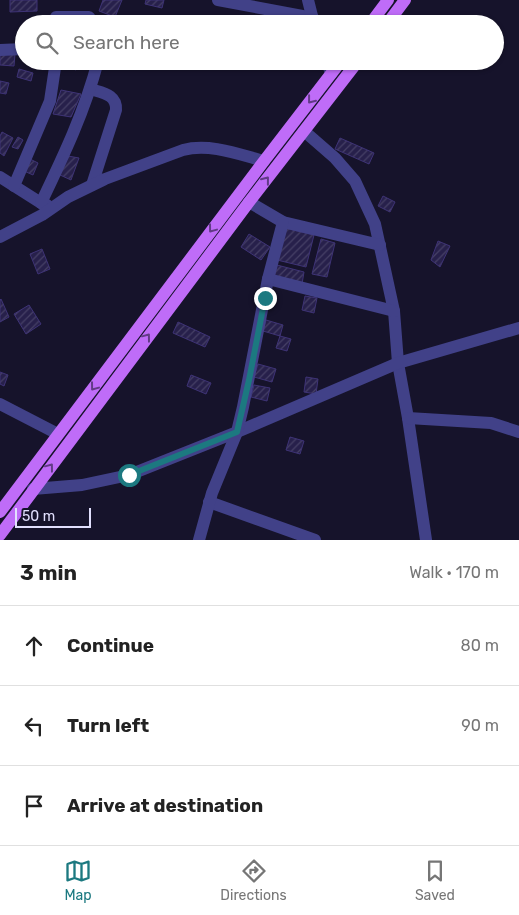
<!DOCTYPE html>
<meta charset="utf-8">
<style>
:root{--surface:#fff;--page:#f2f2f2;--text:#222;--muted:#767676;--line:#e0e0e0;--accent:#1c7980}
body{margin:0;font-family:Rubik,sans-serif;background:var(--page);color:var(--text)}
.scale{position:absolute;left:15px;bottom:12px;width:76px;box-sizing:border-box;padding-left:5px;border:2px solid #e1dffd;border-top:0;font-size:14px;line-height:18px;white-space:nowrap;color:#e1dffd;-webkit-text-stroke:4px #16132b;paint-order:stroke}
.stop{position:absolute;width:15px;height:15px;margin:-11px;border:4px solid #1c7980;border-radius:50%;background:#fff}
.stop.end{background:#1c7980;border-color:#fff;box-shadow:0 1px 5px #0008}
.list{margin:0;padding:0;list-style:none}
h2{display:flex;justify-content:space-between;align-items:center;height:65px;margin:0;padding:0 20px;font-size:21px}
h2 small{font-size:16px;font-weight:400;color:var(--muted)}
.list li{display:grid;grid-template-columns:32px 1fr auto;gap:15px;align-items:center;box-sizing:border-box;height:80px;padding:0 20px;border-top:1px solid var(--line)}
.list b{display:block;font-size:19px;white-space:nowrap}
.list em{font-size:16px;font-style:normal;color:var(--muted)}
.icon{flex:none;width:28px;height:28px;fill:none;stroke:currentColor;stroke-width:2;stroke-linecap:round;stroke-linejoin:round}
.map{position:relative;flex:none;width:519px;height:540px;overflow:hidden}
.search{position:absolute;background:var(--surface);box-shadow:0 1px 4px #0004;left:15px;right:15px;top:15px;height:55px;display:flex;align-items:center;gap:12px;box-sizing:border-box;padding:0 18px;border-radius:28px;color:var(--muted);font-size:19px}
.sheet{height:305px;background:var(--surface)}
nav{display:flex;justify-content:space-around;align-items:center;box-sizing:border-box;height:70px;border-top:1px solid var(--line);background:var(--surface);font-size:14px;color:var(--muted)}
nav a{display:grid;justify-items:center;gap:2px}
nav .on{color:var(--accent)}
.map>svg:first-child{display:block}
.building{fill:url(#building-hatch);stroke:#3e3376}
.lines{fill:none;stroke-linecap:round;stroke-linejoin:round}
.minor{stroke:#414188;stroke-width:12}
.major{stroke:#bf6cf8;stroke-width:12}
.oneway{stroke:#623b87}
.route{stroke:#1c7980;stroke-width:6}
</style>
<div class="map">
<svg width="519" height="540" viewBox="0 0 519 540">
<defs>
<pattern id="building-hatch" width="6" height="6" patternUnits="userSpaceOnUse" patternTransform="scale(1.25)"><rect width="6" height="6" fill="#27204b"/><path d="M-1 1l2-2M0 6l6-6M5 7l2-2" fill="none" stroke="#464066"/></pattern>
</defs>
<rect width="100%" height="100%" fill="#16132b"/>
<!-- building -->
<g class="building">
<polygon points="10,0 37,0 37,11 10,12"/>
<polygon points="103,0 122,0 115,17 99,11"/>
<polygon points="146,0 164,0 162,8 145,4"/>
<polygon points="256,16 269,20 268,24 256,24"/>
<polygon points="0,53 15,54 14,66 0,65"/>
<polygon points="70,61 78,61 76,70 68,67"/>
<polygon points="19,69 33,73 31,81 17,77"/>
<polygon points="0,81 9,83 6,94 0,93"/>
<polygon points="61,90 81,94 71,117 53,114"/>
<polygon points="2,132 13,138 4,156 0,153 0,136"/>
<polygon points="18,137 23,140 18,149 12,147"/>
<polygon points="340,138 374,153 369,164 335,149"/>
<polygon points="68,156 79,158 71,180 60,175"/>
<polygon points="30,159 38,163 33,175 24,171"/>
<polygon points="383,196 395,202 390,212 378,206"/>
<polygon points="285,228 314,235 306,267 277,260"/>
<polygon points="249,234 270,247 261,260 241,247"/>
<polygon points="321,239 335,243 327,277 312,274"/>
<polygon points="438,241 450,246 440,267 431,260"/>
<polygon points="42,249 50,269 38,274 30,254"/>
<polygon points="277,265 304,272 302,284 274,277"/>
<polygon points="305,296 317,298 314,313 302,310"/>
<polygon points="1,299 9,317 0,322 0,300"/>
<polygon points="29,305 41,324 26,334 14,314"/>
<polygon points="266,320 283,325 280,336 263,331"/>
<polygon points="178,322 210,337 205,347 173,333"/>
<polygon points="280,336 291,339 287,351 276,348"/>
<polygon points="258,364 276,369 272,382 254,377"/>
<polygon points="0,372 8,375 4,386 0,384"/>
<polygon points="191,375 211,383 206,394 187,386"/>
<polygon points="306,377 318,379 316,394 304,392"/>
<polygon points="254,385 270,388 267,401 251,397"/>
<polygon points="290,437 304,441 300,454 286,450"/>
</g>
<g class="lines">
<!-- minor -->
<g class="minor">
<polyline points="218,0 313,18"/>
<polyline points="308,0 314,24"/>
<polyline points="56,24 56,17 89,17 94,24"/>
<polyline points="0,50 24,49"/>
<polyline points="327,61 331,74"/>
<path d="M90 89C102 93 117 94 116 110L92 185"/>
<polyline points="304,131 335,158 355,181 375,224 394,311 398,363 408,418 426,540"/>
<polyline points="0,177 41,203 47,205"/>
<polyline points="14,186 50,101 56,61"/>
<polyline points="249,202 283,222 380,245"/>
<path d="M41 203C63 157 85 111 98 61"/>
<path d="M0 237 42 215 68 197 105 179 183 150C209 143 238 154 264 161"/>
<polyline points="268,279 394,311"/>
<polyline points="0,404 58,434"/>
<polyline points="408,418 491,423 519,432"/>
<polyline points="33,489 82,485 129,475 237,432 398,363 519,328"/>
<polyline points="209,502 315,540"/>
<polyline points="199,540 212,493 237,432 243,407 268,279 283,222"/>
</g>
<!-- major -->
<g class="major">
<polyline points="370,24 388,0"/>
<polyline points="387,24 405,0"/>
<polyline points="0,512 264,161 341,61"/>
<polyline points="0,535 249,202 358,61"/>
</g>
</g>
<!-- one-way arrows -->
<defs><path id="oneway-chevron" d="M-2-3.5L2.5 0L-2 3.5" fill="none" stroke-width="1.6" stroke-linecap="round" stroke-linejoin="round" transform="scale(1.25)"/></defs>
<g class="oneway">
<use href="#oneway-chevron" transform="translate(311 100) rotate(128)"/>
<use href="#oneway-chevron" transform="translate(266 180) rotate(-52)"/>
<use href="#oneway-chevron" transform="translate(212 229) rotate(127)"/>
<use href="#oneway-chevron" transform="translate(147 337) rotate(-53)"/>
<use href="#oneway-chevron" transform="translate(94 387) rotate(127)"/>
<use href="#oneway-chevron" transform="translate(50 467) rotate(-53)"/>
</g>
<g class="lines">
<!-- route -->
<polyline class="route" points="129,475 237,432 249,380 265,298"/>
</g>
</svg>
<div class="scale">50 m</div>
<div class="stop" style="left:129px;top:475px"></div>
<div class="stop end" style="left:265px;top:298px"></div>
<div class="search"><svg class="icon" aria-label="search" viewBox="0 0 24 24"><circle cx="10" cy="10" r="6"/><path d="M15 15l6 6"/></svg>Search here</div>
</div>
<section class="sheet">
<h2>3 min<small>Walk · 170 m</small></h2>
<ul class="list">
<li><svg class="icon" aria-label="ahead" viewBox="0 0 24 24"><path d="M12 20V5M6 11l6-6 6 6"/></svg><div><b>Continue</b></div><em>80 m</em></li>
<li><svg class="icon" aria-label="left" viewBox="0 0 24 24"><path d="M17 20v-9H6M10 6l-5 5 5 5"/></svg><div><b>Turn left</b></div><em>90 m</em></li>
<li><svg class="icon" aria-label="arrive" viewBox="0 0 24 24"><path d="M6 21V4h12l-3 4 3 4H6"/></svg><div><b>Arrive at destination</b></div></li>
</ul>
</section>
<nav>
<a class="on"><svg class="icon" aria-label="map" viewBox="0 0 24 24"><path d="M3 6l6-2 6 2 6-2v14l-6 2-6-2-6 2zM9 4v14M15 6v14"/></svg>Map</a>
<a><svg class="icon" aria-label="directions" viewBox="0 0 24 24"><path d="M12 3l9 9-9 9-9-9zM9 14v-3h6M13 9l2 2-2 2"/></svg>Directions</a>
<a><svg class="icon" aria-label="saved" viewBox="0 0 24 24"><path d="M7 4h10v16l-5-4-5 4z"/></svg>Saved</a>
</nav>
